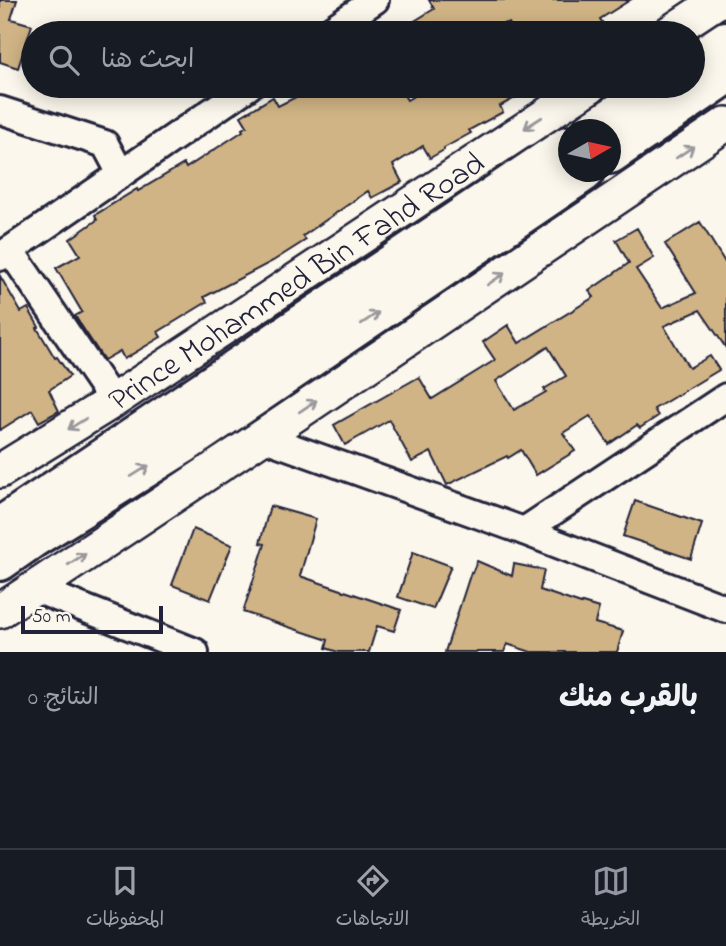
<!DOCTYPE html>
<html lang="ar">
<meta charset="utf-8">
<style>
:root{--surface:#171b24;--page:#20242c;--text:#f1f3f6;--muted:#9ea1a6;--line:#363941;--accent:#9495a2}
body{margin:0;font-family:"Indie Flower","Playpen Sans Arabic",sans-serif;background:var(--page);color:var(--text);direction:rtl}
.compass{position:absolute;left:558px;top:119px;width:63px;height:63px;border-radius:50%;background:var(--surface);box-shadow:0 4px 18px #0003;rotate:81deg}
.scale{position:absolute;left:21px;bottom:18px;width:142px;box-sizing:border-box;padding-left:7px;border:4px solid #22223b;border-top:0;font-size:19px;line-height:24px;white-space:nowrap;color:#22223b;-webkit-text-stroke:5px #fbf7ec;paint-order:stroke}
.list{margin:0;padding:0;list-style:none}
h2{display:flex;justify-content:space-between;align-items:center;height:91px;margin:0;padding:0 28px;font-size:30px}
h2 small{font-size:23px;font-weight:400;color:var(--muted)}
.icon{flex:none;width:38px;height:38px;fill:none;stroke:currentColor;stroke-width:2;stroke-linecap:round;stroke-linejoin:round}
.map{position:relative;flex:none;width:726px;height:652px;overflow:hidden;direction:ltr}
.search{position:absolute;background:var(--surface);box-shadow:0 4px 18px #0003;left:21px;right:21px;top:21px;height:77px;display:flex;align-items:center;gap:18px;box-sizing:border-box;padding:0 24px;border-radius:38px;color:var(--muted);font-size:26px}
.sheet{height:196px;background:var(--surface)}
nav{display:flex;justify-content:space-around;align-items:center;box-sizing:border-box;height:98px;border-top:2px solid var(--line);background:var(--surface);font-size:19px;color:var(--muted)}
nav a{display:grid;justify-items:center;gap:4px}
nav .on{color:var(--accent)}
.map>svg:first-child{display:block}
.building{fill:#d0b485;stroke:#22223b;stroke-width:2;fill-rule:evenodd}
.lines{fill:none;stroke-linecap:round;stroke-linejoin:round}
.minor-casing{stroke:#22223b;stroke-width:32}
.major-casing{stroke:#22223b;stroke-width:38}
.highway-casing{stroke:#22223b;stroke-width:44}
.minor{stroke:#fbf7ec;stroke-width:26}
.major{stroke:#fbf7ec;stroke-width:33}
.highway{stroke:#fbf7ec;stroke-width:38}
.oneway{stroke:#99979c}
.labels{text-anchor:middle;stroke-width:6;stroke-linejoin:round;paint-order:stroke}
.street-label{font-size:32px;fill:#22223b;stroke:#fbf7ec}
</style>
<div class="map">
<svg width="726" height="652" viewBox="0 0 726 652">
<rect width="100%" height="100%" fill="#fbf7ec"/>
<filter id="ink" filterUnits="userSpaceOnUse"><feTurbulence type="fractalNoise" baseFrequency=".0143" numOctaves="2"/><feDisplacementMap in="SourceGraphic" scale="14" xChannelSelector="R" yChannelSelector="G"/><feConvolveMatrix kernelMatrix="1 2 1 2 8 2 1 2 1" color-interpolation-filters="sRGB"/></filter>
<g filter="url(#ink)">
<!-- building -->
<g class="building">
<polygon points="0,0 17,0 11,19 32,25 18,68 0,62"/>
<polygon points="429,0 630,0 600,19 604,25 591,33 516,33 509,23 506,25 505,23 486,33 395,33 434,9"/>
<polygon points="318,86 398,86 407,100 431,86 537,86 500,106 503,112 469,130 471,133 444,148 444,150 430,158 423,146 393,165 402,182 372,198 368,191 303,236 306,240 273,261 204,297 207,302 158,332 161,337 124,359 120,351 104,360 75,316 82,312 56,268 80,255 70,239 97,220 95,215 137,189 138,191 184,164 186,168 243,131 242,129 247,126 241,116 273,97 278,106"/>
<path d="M700 222 726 264V348L700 310 664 326 689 368 710 356 719 370 654 409 658 416 640 428 637 425 609 444 590 416 563 433 575 451 536 475 521 450 508 458 507 456 447 485 431 452 412 462 389 420 345 445 334 425 419 377 432 399 495 360 483 342 508 325 519 343 594 297 589 291 629 263 616 240 637 228 654 258 636 269 662 308 696 293 665 244ZM548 347 566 376 544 389 546 392 514 410 496 381Z"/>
<polygon points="0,276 21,312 28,308 39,327 37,328 55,358 57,357 70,376 49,390 59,411 39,422 32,410 0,430"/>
<polygon points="635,501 702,524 691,559 623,536"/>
<polygon points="270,506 316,519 300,576 401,610 394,631 377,626 369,652 338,652 326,648 328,640 243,612 265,544 260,543"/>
<polygon points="193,529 232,545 210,600 172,585"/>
<polygon points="413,552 451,566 433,609 398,597"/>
<polygon points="477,561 512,576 514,564 544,570 540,590 581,604 582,603 599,608 595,623 623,631 617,652 531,652 507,644 504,652 445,652 471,572 472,573"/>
</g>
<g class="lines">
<defs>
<g id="minor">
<polyline points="326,33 375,0"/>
<polyline points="0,110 105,144 121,174"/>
<polyline points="10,250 113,401"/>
<polyline points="0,257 249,86"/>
<polyline points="262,437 524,531 726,609"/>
<polyline points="524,531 726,397"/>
<polyline points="33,588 195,652"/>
</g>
<g id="major">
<polyline points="669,33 719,0"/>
<path id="s1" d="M0 471 113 401 590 86"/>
<polyline points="0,611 262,437 726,124"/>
</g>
<g id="highway">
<polyline points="693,63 726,41"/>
<polyline points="593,130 659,86"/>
<polyline points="610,154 726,75"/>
<polyline points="0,527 568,146"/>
<polyline points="0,561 33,538 182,445 584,172"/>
</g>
</defs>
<!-- minor casing -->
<use href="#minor" class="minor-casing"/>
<!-- major casing -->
<use href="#major" class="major-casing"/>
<!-- highway casing -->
<use href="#highway" class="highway-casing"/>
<!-- minor -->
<use href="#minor" class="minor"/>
<!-- major -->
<use href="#major" class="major"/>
<!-- highway -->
<use href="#highway" class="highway"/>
</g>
<!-- one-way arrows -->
<defs><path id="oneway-shaft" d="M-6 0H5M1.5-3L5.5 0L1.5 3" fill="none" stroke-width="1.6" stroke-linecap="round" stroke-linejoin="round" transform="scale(1.75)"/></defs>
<g class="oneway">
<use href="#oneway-shaft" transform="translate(533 123) rotate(147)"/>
<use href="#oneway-shaft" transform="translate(685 152) rotate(-34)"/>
<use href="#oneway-shaft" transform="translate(496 279) rotate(-34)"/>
<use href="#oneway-shaft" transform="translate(370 318) rotate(-34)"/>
<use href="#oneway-shaft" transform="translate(308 406) rotate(-34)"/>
<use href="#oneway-shaft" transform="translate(77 424) rotate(148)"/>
<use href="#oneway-shaft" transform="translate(140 471) rotate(-32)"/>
<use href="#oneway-shaft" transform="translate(77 559) rotate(-33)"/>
</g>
</g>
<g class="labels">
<!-- street labels -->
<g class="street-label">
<text dy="11" stroke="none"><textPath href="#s1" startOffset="352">Prince Mohammed Bin Fahd Road</textPath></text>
</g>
</g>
</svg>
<svg class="compass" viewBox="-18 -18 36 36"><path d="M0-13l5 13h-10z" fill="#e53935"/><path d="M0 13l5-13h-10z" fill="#9ea1a6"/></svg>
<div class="scale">50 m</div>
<div class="search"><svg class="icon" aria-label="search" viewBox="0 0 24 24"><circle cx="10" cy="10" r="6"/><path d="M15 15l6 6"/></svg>ابحث هنا</div>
</div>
<section class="sheet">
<h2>بالقرب منك<small>النتائج: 0</small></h2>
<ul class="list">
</ul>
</section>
<nav>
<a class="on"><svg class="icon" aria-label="map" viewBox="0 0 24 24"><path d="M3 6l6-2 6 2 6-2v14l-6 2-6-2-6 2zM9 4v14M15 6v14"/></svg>الخريطة</a>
<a><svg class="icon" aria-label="directions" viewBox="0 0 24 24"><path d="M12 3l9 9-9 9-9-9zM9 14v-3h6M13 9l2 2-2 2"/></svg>الاتجاهات</a>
<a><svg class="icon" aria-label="saved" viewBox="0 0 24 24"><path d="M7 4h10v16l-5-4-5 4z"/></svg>المحفوظات</a>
</nav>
